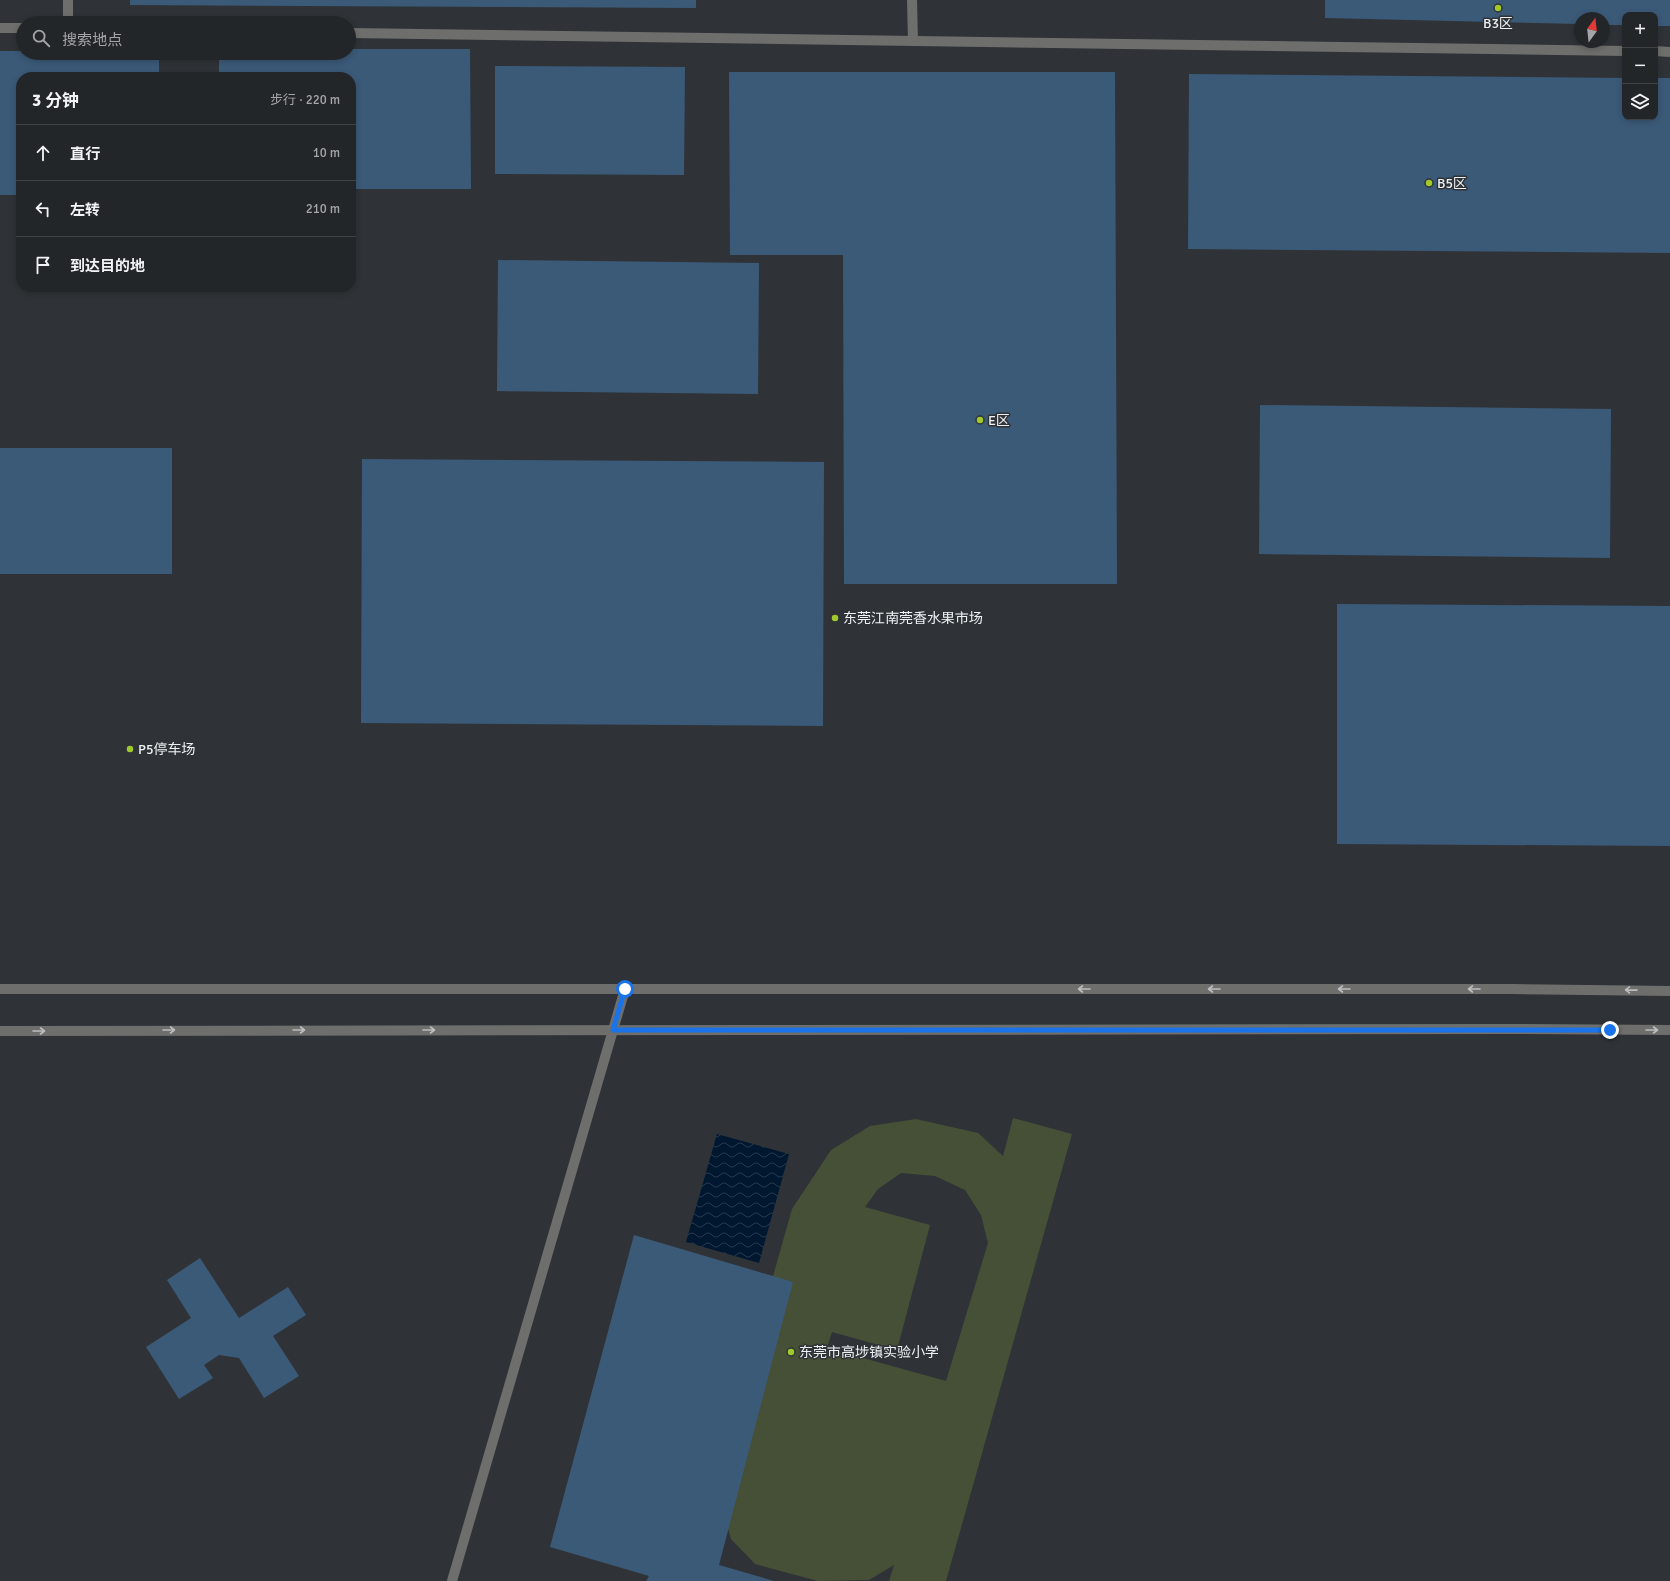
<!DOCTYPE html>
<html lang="zh">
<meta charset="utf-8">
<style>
:root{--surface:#232629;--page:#2b2e31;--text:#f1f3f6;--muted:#a3a5a8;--line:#404346}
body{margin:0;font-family:Signika,"Noto Sans SC",sans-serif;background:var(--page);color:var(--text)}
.controls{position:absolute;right:12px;top:12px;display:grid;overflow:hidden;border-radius:8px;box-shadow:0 2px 6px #0003}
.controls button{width:36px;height:36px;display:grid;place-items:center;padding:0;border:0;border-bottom:1px solid var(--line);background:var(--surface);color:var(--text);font:20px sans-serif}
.compass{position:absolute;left:1574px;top:12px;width:36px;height:36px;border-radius:50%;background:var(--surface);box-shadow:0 2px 6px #0003;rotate:15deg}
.stop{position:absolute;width:12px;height:12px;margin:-9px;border:3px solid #1a73e8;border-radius:50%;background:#fff}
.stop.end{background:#1a73e8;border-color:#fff;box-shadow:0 1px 4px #0008}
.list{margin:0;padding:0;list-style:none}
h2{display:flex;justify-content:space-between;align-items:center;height:52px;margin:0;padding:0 16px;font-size:17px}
h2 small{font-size:13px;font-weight:400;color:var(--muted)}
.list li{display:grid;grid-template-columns:26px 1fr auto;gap:12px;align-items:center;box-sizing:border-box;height:56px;padding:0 16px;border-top:1px solid var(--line)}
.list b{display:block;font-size:15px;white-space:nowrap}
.list em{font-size:13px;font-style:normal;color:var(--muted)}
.icon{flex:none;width:22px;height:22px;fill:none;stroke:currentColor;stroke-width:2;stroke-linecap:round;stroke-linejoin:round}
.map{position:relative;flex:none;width:1670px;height:1581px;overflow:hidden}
.search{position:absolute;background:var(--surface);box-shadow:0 2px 6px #0003;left:16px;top:16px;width:340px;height:44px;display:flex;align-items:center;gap:10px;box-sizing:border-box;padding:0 14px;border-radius:22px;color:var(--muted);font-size:15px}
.panel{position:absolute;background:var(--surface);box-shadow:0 2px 6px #0003;left:16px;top:72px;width:340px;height:220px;border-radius:16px}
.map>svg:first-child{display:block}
.green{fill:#465036;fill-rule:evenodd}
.water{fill:url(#water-waves)}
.building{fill:#3b5a78}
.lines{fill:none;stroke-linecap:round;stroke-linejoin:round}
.lane{stroke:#6e6f6d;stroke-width:10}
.street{stroke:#6e6f6d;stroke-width:10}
.oneway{stroke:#bbbdbe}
.route{stroke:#1a73e8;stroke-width:5}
.poi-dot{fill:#a0c92c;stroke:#2f3337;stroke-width:1.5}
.labels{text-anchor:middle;stroke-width:3;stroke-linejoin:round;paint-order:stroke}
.poi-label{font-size:14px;fill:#eef1f4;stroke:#2f3337;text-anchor:start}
</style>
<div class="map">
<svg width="1670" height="1581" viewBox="0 0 1670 1581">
<defs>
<pattern id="water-waves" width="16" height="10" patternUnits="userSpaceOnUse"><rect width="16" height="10" fill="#001730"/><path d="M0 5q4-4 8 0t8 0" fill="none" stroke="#26394f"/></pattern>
</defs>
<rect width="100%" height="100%" fill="#2f3337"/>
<!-- green -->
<path class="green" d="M1013 1118 1072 1134 946 1581H889L894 1565 869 1580 818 1581 755 1564 731 1539 719 1497 725 1446 792 1209 831 1150 870 1126 916 1119 978 1133 1003 1156ZM901 1173 935 1176 965 1190 981 1215 988 1243 946 1381 827 1348 832 1332 897 1350 930 1225 865 1207 878 1189Z"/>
<!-- water -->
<polygon class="water" points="717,1134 789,1154 759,1263 686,1242"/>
<!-- building -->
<g class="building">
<polygon points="130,0 696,0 696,8 130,5"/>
<polygon points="1325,0 1670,0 1670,26 1655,26 1655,15 1625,15 1625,25 1604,25 1604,18 1580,18 1580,24 1325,18"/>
<polygon points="349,49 470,49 471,189 351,189 351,77 219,77 219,53 349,53"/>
<polygon points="0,51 23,51 23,53 159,53 159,77 21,77 21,195 0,195"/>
<polygon points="495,66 685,67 684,175 495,174"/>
<polygon points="729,72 1115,72 1117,584 844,584 843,255 730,255"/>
<polygon points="1189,74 1625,78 1625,117 1655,117 1655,78 1670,78 1670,253 1188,249"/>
<polygon points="498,260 759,263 758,394 497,391"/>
<polygon points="1260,405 1611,409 1610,558 1259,554"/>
<rect x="0" y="448" width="172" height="126"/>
<polygon points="362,459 824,462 823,726 361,723"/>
<polygon points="1337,604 1670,606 1670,846 1337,844"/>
<polygon points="634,1235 793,1282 719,1565 774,1581 646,1581 649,1576 550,1547"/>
<polygon points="200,1258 239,1318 288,1287 306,1315 273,1336 299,1376 264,1398 239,1358 219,1355 204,1365 213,1378 179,1399 146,1347 191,1318 167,1280"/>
</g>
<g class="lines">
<!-- lane -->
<g class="lane">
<polyline points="68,0 68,23"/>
<polyline points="912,0 913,41"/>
<polyline points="0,28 23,28"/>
<polyline points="349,33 1625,51"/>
<polyline points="1655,51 1670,52"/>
<polyline points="1513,989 1670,991"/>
<polyline points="1515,1029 1670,1030"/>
<polyline points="452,1581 625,989"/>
</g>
<!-- street -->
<g class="street">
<polyline points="0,989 1513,989"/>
<polyline points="0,1031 1515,1029"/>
</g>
</g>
<!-- one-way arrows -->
<defs><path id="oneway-shaft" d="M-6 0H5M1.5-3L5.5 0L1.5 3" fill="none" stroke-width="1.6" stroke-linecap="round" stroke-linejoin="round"/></defs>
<g class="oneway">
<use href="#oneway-shaft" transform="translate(1084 989) rotate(180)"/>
<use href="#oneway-shaft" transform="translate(1214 989) rotate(180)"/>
<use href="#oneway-shaft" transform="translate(1344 989) rotate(180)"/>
<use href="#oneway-shaft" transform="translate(1474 989) rotate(180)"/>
<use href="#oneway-shaft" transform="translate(1631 990) rotate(-179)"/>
<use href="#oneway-shaft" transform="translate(169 1030)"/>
<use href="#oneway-shaft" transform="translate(299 1030)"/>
<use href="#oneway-shaft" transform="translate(429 1030)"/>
<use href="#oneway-shaft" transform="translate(1652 1030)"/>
<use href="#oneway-shaft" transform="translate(39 1031)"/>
</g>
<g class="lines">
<!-- route -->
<polyline class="route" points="625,989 613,1030 1610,1030"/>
</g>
<!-- markers -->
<g class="poi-dot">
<circle cx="1498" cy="8" r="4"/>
<circle cx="1429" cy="183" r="4"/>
<circle cx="980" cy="420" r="4"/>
<circle cx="835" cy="618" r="4"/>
<circle cx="130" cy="749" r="4"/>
<circle cx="791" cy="1352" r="4"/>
</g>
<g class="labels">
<!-- poi labels -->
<g class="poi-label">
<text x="1498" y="28" text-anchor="middle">B3区</text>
<text x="1437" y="188">B5区</text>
<text x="988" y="425">E区</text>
<text x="843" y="623">东莞江南莞香水果市场</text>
<text x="138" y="754">P5停车场</text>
<text x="799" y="1357">东莞市高埗镇实验小学</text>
</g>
</g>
</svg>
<div class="controls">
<button>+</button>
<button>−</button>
<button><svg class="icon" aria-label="layers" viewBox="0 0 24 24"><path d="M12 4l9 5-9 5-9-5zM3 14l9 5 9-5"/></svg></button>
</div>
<svg class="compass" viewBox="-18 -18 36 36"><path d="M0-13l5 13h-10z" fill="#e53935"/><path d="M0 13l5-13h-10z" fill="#a3a5a8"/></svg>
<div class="stop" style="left:625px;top:989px"></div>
<div class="stop end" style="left:1610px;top:1030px"></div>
<div class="search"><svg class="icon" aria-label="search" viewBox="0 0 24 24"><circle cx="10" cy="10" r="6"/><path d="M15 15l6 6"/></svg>搜索地点</div>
<section class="panel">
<h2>3 分钟<small>步行 · 220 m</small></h2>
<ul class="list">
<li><svg class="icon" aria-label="ahead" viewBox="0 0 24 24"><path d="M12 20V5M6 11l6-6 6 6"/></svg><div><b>直行</b></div><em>10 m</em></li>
<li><svg class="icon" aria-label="left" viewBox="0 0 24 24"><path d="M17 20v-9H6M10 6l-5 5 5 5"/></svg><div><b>左转</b></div><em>210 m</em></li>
<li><svg class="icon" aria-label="arrive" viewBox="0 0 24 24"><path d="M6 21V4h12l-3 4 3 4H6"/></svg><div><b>到达目的地</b></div></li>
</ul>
</section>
</div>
